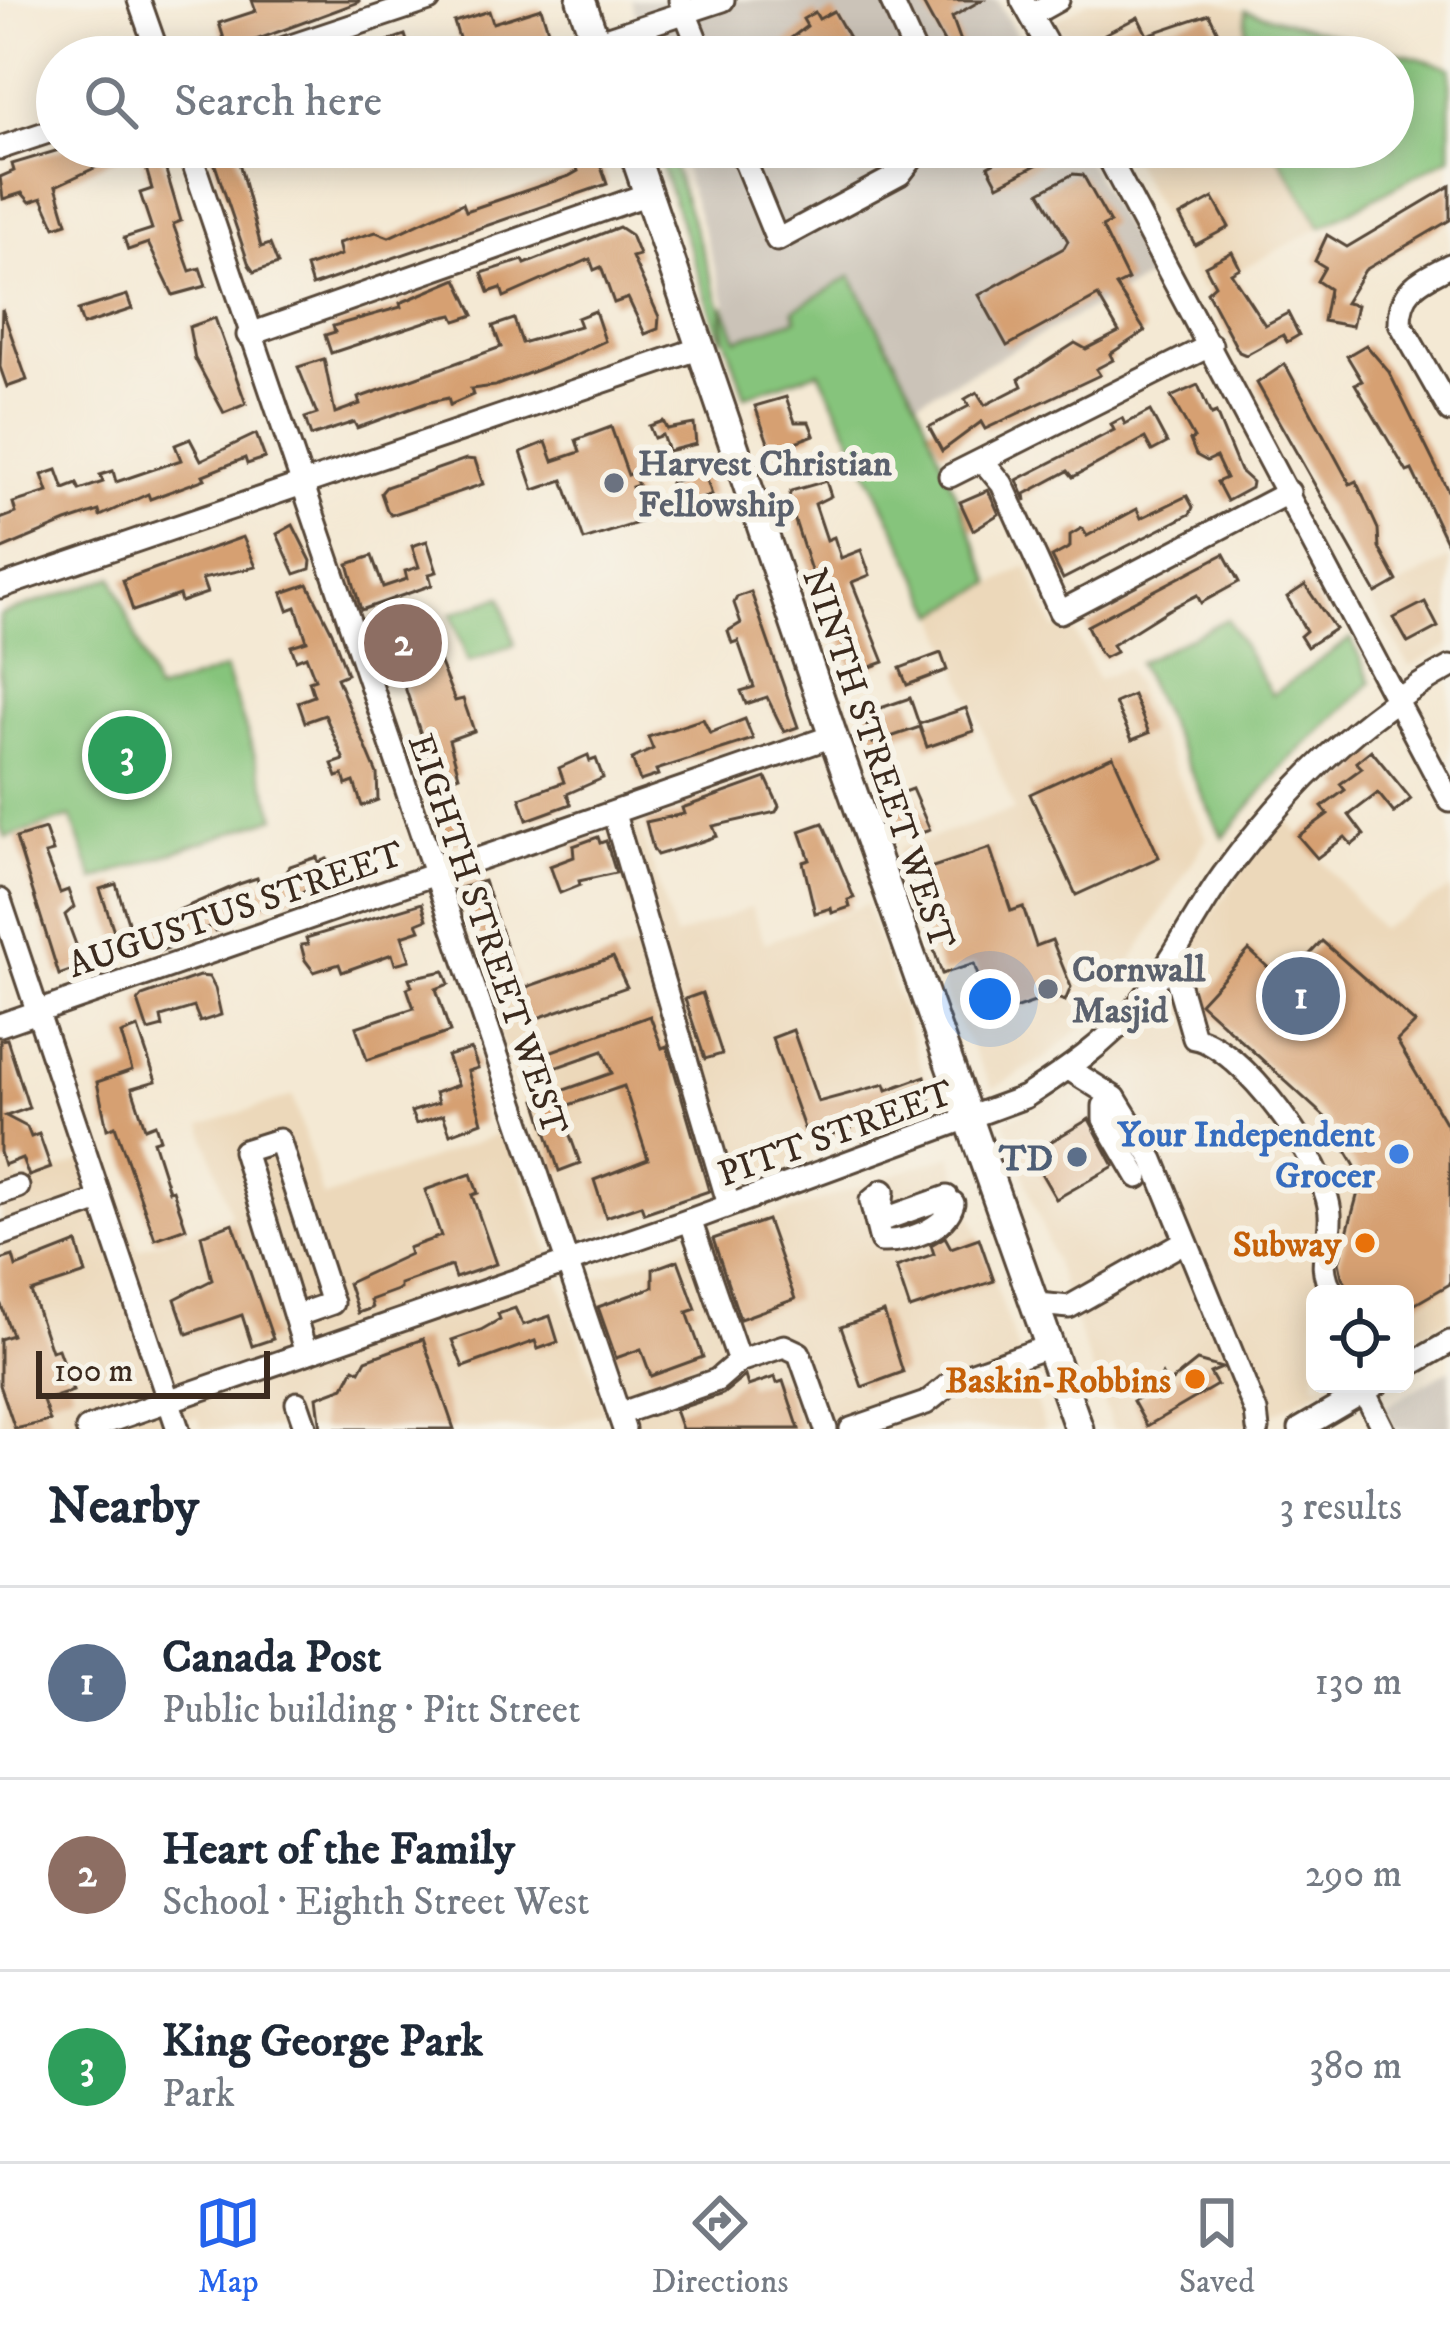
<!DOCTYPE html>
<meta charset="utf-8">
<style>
:root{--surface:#fff;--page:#f6f6f7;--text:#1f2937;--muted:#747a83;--line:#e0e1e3;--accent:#2563eb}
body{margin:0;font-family:"IM FELL DW Pica",serif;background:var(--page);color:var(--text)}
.controls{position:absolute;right:36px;bottom:36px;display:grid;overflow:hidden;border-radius:18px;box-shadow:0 6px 30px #0003}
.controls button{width:108px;height:108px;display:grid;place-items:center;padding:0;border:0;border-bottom:3px solid var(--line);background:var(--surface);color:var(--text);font:60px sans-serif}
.scale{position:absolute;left:36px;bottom:30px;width:234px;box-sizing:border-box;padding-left:12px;border:6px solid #3b2a1e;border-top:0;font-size:33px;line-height:42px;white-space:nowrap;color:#3b2a1e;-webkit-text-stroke:9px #f7f3e8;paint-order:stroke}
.you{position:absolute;left:990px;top:999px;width:42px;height:42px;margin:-30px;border:9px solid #fff;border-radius:50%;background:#1a73e8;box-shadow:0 0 0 18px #1a73e833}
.badge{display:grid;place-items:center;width:78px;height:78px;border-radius:50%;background:var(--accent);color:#fff;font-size:39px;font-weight:700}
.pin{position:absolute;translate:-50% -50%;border:6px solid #fff;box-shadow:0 3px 12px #0006}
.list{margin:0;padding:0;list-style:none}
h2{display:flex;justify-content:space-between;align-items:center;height:156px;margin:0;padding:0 48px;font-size:51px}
h2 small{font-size:39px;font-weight:400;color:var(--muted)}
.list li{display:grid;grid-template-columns:78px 1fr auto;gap:36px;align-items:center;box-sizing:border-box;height:192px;padding:0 48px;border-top:3px solid var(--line)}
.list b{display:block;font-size:45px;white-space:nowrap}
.list p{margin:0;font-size:39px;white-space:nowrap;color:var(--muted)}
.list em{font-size:39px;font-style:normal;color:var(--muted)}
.icon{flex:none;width:66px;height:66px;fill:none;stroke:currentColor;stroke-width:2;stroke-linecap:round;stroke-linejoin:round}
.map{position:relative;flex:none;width:1450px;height:1429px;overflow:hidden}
.search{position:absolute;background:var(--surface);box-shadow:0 6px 30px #0003;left:36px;right:36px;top:36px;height:132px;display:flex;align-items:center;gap:30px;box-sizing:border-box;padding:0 42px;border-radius:66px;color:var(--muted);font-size:45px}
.sheet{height:732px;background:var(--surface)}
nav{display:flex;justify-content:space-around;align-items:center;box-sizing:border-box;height:168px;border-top:3px solid var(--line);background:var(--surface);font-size:33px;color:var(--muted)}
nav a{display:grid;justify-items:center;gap:6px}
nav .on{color:var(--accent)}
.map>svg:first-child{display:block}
.built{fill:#ecd8ba}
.industrial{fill:#cbc3b8}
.green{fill:#86c47b;stroke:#60774c;stroke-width:3}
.building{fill:#d6a072}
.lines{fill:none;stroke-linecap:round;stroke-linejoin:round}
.minor-casing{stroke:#574739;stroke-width:27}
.major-casing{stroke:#574739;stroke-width:33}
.minor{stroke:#fff;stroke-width:21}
.major{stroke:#fff;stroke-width:27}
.worship-dot{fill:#6b7280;stroke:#f7f3e8;stroke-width:4.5}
.shop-dot{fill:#3f7fe0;stroke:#f7f3e8;stroke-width:4.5}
.service-dot{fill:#5c6f8a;stroke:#f7f3e8;stroke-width:4.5}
.food-dot{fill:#e8710a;stroke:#f7f3e8;stroke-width:4.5}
.labels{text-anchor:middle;stroke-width:12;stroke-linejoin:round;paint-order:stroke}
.worship-label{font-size:36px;font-weight:bold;fill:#5b616d;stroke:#f7f3e8;text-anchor:start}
.street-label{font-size:36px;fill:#3b2a1e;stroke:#f7f3e8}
.shop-label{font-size:36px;font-weight:bold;fill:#366cbe;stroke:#f7f3e8;text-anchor:end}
.service-label{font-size:36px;font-weight:bold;fill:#4e5e75;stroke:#f7f3e8;text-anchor:end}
.food-label{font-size:36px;font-weight:bold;fill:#c56008;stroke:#f7f3e8;text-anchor:end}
</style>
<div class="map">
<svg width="1450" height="1429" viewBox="0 0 1450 1429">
<rect width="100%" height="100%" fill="#f7f3e8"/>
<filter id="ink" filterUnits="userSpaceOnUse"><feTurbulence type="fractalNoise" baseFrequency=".00833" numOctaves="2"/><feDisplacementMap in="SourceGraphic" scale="24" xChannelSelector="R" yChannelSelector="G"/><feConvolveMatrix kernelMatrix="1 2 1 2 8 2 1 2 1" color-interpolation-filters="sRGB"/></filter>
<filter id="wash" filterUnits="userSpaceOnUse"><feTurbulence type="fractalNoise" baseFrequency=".004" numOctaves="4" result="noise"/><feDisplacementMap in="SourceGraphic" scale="48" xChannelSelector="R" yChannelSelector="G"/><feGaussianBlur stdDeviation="2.7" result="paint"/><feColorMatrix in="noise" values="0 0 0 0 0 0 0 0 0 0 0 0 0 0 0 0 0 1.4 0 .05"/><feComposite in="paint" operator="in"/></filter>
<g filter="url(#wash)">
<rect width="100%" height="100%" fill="#f4e9d4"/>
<!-- built -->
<g class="built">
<polygon points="1090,0 1212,0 1246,10 1246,57 1076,57 1056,21"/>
<polygon points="1125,147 1273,147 1321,227 1202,290"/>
<polygon points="1450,558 1450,645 1410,667 1371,602"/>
<polygon points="1027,566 1055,630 1071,624 1098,680 1126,667 1207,838 1102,1010 1045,1058 993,1089 948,1003 898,849 1014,810 937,614"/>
<polygon points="1283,815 1380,929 1450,889 1450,1318 1405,1343 1405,1294 1315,1294 1315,1384 1329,1384 1246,1429 1113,1429 1005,1121 1078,1085 1129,1029"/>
<polygon points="637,818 675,937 751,907 765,943 866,904 937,1112 574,1242 486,998 643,945 606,829"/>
<polygon points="293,1096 323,1198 506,1131 606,1411 553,1429 202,1429 197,1417 155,1429 0,1429 0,1170 14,1165 21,1184 106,1152 138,1250 231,1215 202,1125"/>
<polygon points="951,1155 1045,1429 635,1429 585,1282"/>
</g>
<!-- industrial -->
<g class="industrial">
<polygon points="631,0 997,0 1029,57 649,57"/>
<polygon points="677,147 1079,147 1151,276 917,401 851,276 794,311 798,319 737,339"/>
<polygon points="1450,1369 1450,1429 1395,1429 1385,1407"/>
</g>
<!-- green -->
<g class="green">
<polygon points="1246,10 1450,67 1450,157 1321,227 1273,147 1393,147 1393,57 1246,57"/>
<polygon points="655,147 667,147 722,310 721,340"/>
<polygon points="851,276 917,401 992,583 937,614 819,371 745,396 725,337 724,305 737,339 797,319 794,310"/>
<polygon points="113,577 156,692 225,669 276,817 94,880 71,817 5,838 0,824 0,615"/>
<polygon points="501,597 515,645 468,662 451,614"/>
<polygon points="1227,619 1272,695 1351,638 1371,683 1288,761 1223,838 1138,663"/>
</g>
<g id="blocks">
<!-- building -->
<g class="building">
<polygon points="252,0 359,0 359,2 256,40 226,45 219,23 256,11"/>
<polygon points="921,0 982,0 952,17 963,47 950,53"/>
<polygon points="541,8 555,52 465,57 454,22 489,11 493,23"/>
<polygon points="834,11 860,57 766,57 807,26 803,19 815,12 819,19"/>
<polygon points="1209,14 1230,57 1116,57 1105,34 1138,17 1147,35"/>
<polygon points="405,35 412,57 348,57 348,55"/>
<polygon points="69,147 115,147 118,157 56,186 67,223 55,227 42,198 30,202 22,193 3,199 0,177 14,171 12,164"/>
<polygon points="140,147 159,147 181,221 173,224 190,271 200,268 206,286 173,295 148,243 128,250 124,238 152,229 140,193 152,189"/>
<polygon points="209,147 235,147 261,247 270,244 278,264 254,272 249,265"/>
<polygon points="571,147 594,147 607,184 312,286 306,267 341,255 338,243 376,232 389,237 463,203 466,211 569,176 578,171"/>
<polygon points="1024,147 1071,147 998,185 988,166"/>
<polygon points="1073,174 1083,175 1110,223 1102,227 1128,280 1116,286 1145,331 1110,354 1113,360 1096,369 1100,375 985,429 981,422 942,451 929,427 969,406 965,399 977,392 985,405 1022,386 1019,379 1075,343 1086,349 1119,332 1098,296 1007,346 979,295 1064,248 1068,241 1040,192"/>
<polygon points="1450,186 1450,220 1365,270 1345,303 1357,305 1352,326 1323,321 1329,289 1317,281 1325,267 1315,261 1327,235 1347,247"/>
<polygon points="1213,198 1229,227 1195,245 1180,216"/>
<polygon points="619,227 631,235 639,255 632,257 659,317 658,329 645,334 628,298 614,303 601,267 594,270 590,259 504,297 501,288 489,292 482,273 523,260 525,264"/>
<polygon points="1232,252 1240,268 1231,273 1265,325 1288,313 1299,335 1287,342 1283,335 1246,355 1239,352 1207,292 1215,285 1205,266"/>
<polygon points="457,279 474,315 456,321 453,315 434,319 331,353 325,335 335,332 333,326 401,307 400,303"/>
<polygon points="127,295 132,309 83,325 78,310"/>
<polygon points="2,309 27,380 7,387 0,367"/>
<polygon points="595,311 605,341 566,359 495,386 471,389 473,395 450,405 448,398 426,403 357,428 354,422 311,436 305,418 317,414 298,367 324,359 335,413 360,404 358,398 501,347 493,326 514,319 522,343 580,326 577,318"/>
<polygon points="215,318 246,404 224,413 195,359 189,327"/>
<polygon points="1366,345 1389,372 1450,495 1450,550 1412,470 1407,472 1355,384 1362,381 1347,356"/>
<polygon points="1285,364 1350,484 1356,481 1378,529 1379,548 1397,581 1376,593 1257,383"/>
<polygon points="1198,385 1211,415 1216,413 1240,471 1252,482 1251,488 1227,501 1217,482 1226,478 1216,457 1207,461 1196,455 1190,440 1194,438 1171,397"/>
<polygon points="786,397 795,422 809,422 814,435 771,451 755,406"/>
<polygon points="1150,411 1167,443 1152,451 1145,438 1073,477 1068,471 1025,494 1026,501 1017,480 1114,430 1111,424 1122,418 1125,424"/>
<polygon points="663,421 667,429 694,424 696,444 668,451 662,435 654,438 649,426"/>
<polygon points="611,427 628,475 633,473 638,485 632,487 644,521 584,540 563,480 534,490 521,452 546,442 553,461 580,452 576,440"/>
<polygon points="256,434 265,458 247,464 245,458 203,475 205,479 150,499 148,494 100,516 99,511 66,522 0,550 0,519 16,513 13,503 48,492 42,475 57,470 64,489 77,484 80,490 103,482 100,475 113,471 116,482 181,460 175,445 190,439 201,460"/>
<polygon points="466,459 475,460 483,484 391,515 387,510 381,493 386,487"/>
<polygon points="704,471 712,495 678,507 670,483"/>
<polygon points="826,481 831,496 815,504 827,540 834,537 841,558 861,550 870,575 852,582 884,662 854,673 819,581 815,583 788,499 791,491"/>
<polygon points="988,490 999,514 973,530 960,502"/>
<polygon points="1187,496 1193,507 1190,514 1063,579 1052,557 1070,547 1070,535 1082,528 1087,536 1137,509 1141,518"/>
<polygon points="293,525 311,561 310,569 295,574 277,534"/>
<polygon points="243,537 256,567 202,579 207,593 181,602 179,595 133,611 123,580"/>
<polygon points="427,541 437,572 429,574 432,585 361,610 348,564 372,556 383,587 407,579 405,571 419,567 412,546"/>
<polygon points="1224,554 1239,582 1201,603 1197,595 1168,610 1112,645 1116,652 1104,658 1099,652 1087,626"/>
<polygon points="308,584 332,632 347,674 337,678 377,774 378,800 362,806 354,782 346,785 343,775 337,777 332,764 344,760 325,715 305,722 298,702 314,696 309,681 315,679 306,656 296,660 291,646 307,641 296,607 288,610 282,593"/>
<polygon points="1305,585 1335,629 1307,647 1300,636 1306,631 1287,597"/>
<polygon points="751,592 798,727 784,732 767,697 746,704 741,691 754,687 738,641 732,643 728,631 741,623 734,603 737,597"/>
<polygon points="1425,602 1438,627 1408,643 1394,618"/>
<polygon points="422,618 455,701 463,699 474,731 449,740 459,775 448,779 470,836 448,843 428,799 432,798 422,767 431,764 388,637 390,629"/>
<polygon points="941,653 947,670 907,685 900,668"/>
<polygon points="1133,695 1149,733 1132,740 1115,703"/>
<polygon points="910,698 919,724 966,708 974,731 927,747 920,727 873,743 863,714"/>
<polygon points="703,719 710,733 745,719 753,739 656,770 658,775 640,781 632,759 653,749 648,737"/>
<polygon points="1371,750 1411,799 1394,813 1378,793 1349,815 1364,835 1352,845 1345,837 1317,858 1298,836 1328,814 1322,807 1345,790 1340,784 1362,768 1356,762"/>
<polygon points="588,755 590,761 596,759 603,778 567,794 571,804 527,820 520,798 564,782 559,768"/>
<polygon points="1113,756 1159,857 1076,895 1030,794"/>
<polygon points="766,778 779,806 776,812 713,826 717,836 694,844 657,855 653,849 646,822 684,814 682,808"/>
<polygon points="912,789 930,830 909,837 893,802 895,795"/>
<polygon points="823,823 854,898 848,900 850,907 832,913 831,908 815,913 803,862 810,860 800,831"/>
<polygon points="45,829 53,852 45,854 60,893 68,890 74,907 65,915 84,966 59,975 16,838"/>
<polygon points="598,837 600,843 606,841 616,873 579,881 580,885 560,893 550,866 574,857 573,846"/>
<polygon points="990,848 1011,911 1023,907 1036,946 1052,940 1071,987 1065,1001 1052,996 1011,1010 1005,1021 991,1014 974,964 942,974 909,875"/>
<polygon points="317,857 318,862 327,859 335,881 237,915 230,926 215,931 212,926 169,941 171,947 160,951 156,943 122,955 100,889 116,884 131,931 239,884 257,878 259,885 284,877 290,866"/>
<polygon points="484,881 517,979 490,989 484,947 461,888"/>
<polygon points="422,903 427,919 417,923 420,930 402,936 410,960 395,964 392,954 342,972 339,964 314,972 305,960 301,945 308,944 306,938"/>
<polygon points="1322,941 1415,1023 1397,1041 1450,1131 1450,1284 1405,1310 1405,1294 1352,1294 1342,1277 1339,1262 1362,1178 1327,1119 1200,1003 1249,950 1284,982"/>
<polygon points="613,957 627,987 526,1022 515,991"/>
<polygon points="444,971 449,984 436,989 450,1032 367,1060 356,1027 414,1008 407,988 412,986 409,978"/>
<polygon points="199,976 209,977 215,988 221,1015 200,1022 194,1007 161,1017 163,1027 148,1031 138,1001 142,996"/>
<polygon points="702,993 722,1054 705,1059 685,999"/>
<polygon points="650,1016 662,1048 667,1046 709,1191 644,1213 641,1205 606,1217 594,1180 648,1159 624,1086 560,1108 580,1163 559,1171 536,1100 612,1073 603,1051 543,1072 538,1056"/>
<polygon points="138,1028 156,1081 132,1088 145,1128 155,1124 160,1139 153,1141 169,1191 173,1190 186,1228 155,1239 115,1126 107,1129 97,1082 132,1070 121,1034"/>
<polygon points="793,1030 818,1102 885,1084 887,1090 925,1076 933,1112 880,1130 847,1116 851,1128 809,1142 772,1038"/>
<polygon points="7,1039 29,1108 6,1116 27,1127 31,1137 39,1134 51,1168 29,1176 22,1158 4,1165 0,1152 0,1040"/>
<polygon points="471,1049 478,1068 468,1071 482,1122 450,1134 443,1115 416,1124 411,1112 438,1103 435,1093 458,1085 447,1056"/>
<polygon points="1089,1119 1114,1166 1056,1199 1030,1154"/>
<polygon points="471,1174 478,1193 472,1195 496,1264 455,1278 451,1266 400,1284 400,1289 370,1300 372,1308 358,1313 348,1283 410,1254 408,1248 441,1236 425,1190"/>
<polygon points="767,1220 795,1299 740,1319 713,1239"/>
<polygon points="233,1223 273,1339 252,1346 242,1315 187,1334 175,1299 212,1280 201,1235"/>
<polygon points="945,1237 951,1248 979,1238 994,1281 910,1309 896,1267 934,1254 931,1245"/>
<polygon points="77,1243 86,1274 31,1292 51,1351 58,1349 73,1391 43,1401 50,1421 15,1429 0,1385 0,1339 12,1335 0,1302 0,1260 13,1256 16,1267"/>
<polygon points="678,1260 696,1309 687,1312 703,1357 651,1376 641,1349 616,1358 598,1307 653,1287 653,1269"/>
<polygon points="515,1308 523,1325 550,1316 558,1342 538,1349 535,1341 463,1367 452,1340 481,1330 500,1319 498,1314"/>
<polygon points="884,1312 903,1372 862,1387 841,1327"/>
<polygon points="423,1339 454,1429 321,1429 317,1397 344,1387 354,1368 360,1371 366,1360"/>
<polygon points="1197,1361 1222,1368 1210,1373 1217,1385 1147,1426 1133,1401 1157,1387 1162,1375 1167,1385"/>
<polygon points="745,1376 748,1386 775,1377 777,1383 783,1381 799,1429 682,1429 675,1410 723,1394"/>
</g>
</g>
</g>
<g filter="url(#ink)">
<use href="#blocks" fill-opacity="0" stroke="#574739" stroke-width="3"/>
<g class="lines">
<defs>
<g id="minor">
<polyline points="139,0 159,57"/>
<polyline points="680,0 703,57"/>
<polyline points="891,0 917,57"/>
<polyline points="1022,0 1054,57"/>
<polyline points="1031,15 1058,0"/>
<polyline points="596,42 723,0"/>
<polyline points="258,57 429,0"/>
<polyline points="188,147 624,1429"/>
<polyline points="739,147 777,240 900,174 921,147"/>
<polyline points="1103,147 1450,801"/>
<polyline points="0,148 57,129"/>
<path d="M1450 265C1422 280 1400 287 1400 323L1450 411"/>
<polyline points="248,335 648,194"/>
<polyline points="983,461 1002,484 1060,612 1289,492"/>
<polyline points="950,476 1211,345"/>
<polyline points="0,587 701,348"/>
<polyline points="614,814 729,1205"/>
<polyline points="0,900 178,1429"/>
<path d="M1171 958 1194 1038C1241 1046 1327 1163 1330 1214 1332 1249 1314 1259 1333 1294"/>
<polyline points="0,1025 833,736"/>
<polyline points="1069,1069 1115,1098 1153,1160 1256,1412 1258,1429"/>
<polyline points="1115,1098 1104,1106 1104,1119 1138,1177"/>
<path d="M883 1191 871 1201 881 1241C906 1242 946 1230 953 1203"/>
<polyline points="883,1192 881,1209 888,1218 947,1197"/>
<polyline points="0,1193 18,1187"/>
<polyline points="690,1220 739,1361 784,1346 799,1353 826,1429"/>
<polyline points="0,1235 100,1200"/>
<polyline points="1038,1304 1069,1307 1184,1242"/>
<polyline points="295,1316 332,1303 279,1140 244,1151 306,1353"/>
<polyline points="1405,1368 1450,1342"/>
<polyline points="1364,1391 1383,1429"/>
<polyline points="297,1403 306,1429"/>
<polyline points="619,1414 717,1380 739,1361"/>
<path d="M87 1429 690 1220 1025 1097C1065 1071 1107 1043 1138 1005 1171 965 1193 917 1223 875 1286 790 1357 718 1450 667"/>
<polyline points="851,1429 926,1403 956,1379 1050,1346"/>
<polyline points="1300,1429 1377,1384"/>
</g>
<g id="major">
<polyline points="581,0 601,57"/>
<polyline points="632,147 833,736 1079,1429"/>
</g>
</defs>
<!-- minor casing -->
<use href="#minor" class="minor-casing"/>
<!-- major casing -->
<use href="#major" class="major-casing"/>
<!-- minor -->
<use href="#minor" class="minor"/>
<!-- major -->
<use href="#major" class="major"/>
</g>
</g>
<!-- markers -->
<g class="worship-dot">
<circle cx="614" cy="483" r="12"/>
<circle cx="1048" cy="989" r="12"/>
</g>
<circle class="shop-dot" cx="1399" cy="1154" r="12"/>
<circle class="service-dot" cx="1077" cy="1157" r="12"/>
<g class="food-dot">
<circle cx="1365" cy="1243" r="12"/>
<circle cx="1195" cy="1379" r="12"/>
</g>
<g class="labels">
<!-- worship labels -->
<g class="worship-label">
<text x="638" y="475">Harvest Christian<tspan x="638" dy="41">Fellowship</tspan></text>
<text x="1072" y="981">Cornwall<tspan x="1072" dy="41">Masjid</tspan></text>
</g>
<!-- street labels -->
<g class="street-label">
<text transform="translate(880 758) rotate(71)" y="13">NINTH STREET WEST</text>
<text transform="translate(235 908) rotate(-19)" y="13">AUGUSTUS STREET</text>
<text transform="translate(489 934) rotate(71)" y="13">EIGHTH STREET WEST</text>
<text transform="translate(835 1132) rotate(-20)" y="13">PITT STREET</text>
</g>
<!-- shop labels -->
<g class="shop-label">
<text x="1375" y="1146">Your Independent<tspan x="1375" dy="41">Grocer</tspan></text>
</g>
<!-- service labels -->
<g class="service-label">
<text x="1053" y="1170">TD</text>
</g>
<!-- food labels -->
<g class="food-label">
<text x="1341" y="1256">Subway</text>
<text x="1171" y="1392">Baskin-Robbins</text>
</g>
</g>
</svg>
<div class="controls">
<button><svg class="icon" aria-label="locate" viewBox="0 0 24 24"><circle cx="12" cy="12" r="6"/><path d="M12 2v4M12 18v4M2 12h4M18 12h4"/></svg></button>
</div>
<div class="scale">100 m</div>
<div class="you"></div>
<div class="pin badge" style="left:1301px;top:996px;background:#5c6f8a">1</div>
<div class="pin badge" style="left:403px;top:643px;background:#8d6e63">2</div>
<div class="pin badge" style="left:127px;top:755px;background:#2e9e5b">3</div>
<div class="search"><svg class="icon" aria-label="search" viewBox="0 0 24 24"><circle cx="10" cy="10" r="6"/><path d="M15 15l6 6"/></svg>Search here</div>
</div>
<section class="sheet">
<h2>Nearby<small>3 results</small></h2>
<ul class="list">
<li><span class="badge" style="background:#5c6f8a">1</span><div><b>Canada Post</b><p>Public building · Pitt Street</p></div><em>130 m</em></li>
<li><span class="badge" style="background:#8d6e63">2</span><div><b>Heart of the Family</b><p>School · Eighth Street West</p></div><em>290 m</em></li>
<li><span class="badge" style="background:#2e9e5b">3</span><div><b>King George Park</b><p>Park</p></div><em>380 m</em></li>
</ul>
</section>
<nav>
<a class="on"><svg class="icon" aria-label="map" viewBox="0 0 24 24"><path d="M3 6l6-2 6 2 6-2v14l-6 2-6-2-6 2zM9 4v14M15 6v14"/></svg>Map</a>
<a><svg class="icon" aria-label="directions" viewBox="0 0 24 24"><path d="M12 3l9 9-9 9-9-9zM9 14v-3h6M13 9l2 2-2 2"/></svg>Directions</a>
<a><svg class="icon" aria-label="saved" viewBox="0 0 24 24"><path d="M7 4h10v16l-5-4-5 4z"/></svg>Saved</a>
</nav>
